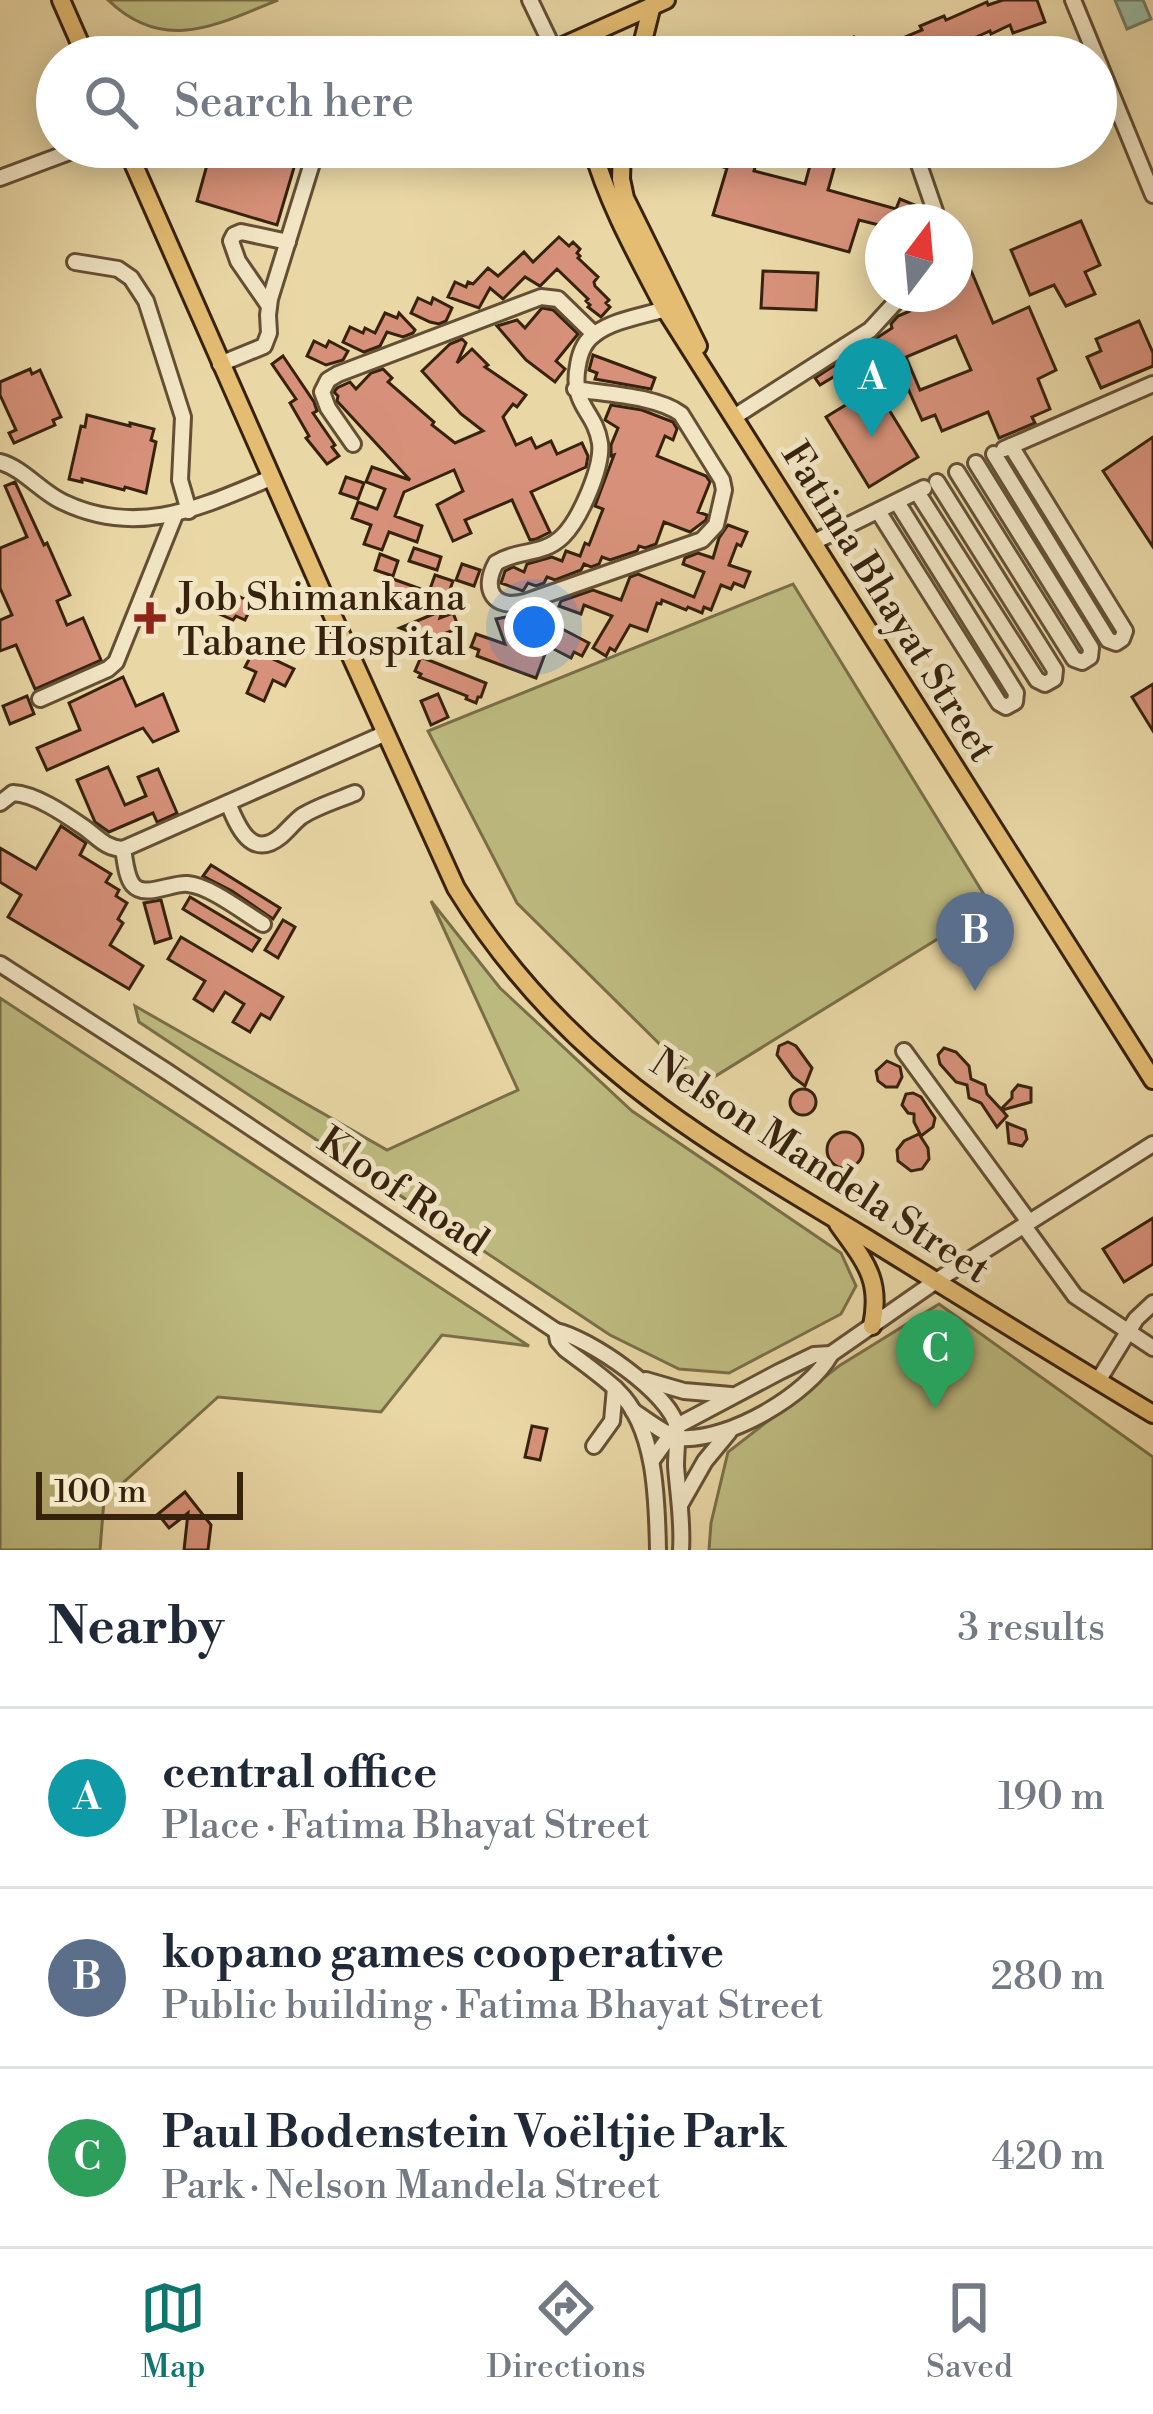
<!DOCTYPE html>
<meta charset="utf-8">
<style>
:root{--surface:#fff;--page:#f6f6f7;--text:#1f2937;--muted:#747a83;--line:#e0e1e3;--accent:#0f766e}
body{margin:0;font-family:"Libre Bodoni",serif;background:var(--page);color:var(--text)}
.compass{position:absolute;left:865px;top:204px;width:108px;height:108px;border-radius:50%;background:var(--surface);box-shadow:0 6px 30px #0003;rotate:16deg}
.scale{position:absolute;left:36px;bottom:30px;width:207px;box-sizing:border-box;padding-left:12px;border:6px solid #37220e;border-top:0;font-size:33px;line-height:42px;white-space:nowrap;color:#37220e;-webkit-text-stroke:9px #f1e5c4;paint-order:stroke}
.you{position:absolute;left:534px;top:627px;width:42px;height:42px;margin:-30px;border:9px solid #fff;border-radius:50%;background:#1a73e8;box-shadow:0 0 0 18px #1a73e833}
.badge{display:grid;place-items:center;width:78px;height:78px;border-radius:50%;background:var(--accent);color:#fff;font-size:39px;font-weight:700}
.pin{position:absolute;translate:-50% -99px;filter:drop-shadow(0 3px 6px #0008)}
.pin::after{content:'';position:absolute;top:63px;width:42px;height:36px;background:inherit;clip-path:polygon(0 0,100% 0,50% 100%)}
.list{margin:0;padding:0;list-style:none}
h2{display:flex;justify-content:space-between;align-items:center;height:156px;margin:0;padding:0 48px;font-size:51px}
h2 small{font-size:39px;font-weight:400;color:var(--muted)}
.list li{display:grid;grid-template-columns:78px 1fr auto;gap:36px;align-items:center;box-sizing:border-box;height:180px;padding:0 48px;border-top:3px solid var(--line)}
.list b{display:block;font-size:45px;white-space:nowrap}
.list p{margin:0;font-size:39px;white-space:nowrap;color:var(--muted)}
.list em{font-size:39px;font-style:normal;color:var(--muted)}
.icon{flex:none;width:66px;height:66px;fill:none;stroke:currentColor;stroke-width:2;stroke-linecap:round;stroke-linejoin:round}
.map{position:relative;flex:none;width:1153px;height:1550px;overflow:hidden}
.search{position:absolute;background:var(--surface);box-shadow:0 6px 30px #0003;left:36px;right:36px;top:36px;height:132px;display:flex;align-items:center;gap:30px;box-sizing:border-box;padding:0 42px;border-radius:66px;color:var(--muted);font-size:45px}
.sheet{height:696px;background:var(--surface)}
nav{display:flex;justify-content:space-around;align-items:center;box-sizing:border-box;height:168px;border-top:3px solid var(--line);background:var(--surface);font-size:33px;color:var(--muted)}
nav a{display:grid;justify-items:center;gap:6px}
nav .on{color:var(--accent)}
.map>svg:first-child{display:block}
.green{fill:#bebc81;stroke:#7a6f48;stroke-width:3}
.water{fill:#99baa1;stroke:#727d66;stroke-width:3}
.building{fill:#d7917a;stroke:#37220e;stroke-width:3;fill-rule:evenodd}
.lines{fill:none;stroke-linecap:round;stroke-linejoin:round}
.minor-casing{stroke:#644f34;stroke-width:20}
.major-casing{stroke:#37220e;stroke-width:22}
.minor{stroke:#f1e5c4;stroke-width:14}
.major{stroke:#e4bc72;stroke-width:16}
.poi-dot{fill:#8f2418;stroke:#f1e5c4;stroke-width:4.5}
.labels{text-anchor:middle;stroke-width:10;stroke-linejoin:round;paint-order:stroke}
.poi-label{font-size:39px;fill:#37220e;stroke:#f1e5c4;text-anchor:start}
.street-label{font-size:39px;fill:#37220e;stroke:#f1e5c4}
</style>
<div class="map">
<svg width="1153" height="1550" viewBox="0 0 1153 1550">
<rect width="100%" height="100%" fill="#e9d7a5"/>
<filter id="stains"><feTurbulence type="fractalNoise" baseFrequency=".00167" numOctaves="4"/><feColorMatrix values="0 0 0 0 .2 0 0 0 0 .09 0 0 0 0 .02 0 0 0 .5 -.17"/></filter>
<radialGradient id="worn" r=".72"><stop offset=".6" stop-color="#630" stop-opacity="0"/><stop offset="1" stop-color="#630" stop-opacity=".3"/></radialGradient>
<!-- green -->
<g class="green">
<path d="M108 0H278C216 25 164 54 108 0Z"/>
<polygon points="793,584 991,906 701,1085 517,903 428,731"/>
<polygon points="431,901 500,988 632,1111 841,1253 856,1286 841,1314 729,1373 679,1369 610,1335 139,1022 135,1006 387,1150 518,1090"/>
<polygon points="0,998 529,1346 442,1335 381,1412 218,1397 104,1500 100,1550 0,1550"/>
<polygon points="939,1304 1153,1457 1153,1550 709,1550 711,1523 728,1452 839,1366"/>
</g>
<!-- water -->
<polygon class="water" points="1115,0 1143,0 1151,19 1127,29"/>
<!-- building -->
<g class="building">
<polygon points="1003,0 1037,0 1045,22 1013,33 1010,25 991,34 990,31 958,45 963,57 899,57 893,42 922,30 920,26 944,16 946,20 987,2 988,5"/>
<polygon points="854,37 872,42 868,57 833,57 837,41 851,45"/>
<polygon points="212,147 274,147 298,154 277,225 197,201"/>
<polygon points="703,147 738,147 759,153 754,171 805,184 815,147 840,147 828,190 896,209 900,199 922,208 923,222 883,222 883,226 859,220 849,252 713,215 727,168 699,160"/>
<polygon points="850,147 899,147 895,163 849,151"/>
<polygon points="1081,221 1100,265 1085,272 1095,294 1066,306 1054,285 1030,295 1011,250"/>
<polygon points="559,237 569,246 573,242 580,249 577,253 580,256 578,258 598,277 594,282 595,286 609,300 606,303 610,307 601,317 588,307 590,305 586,301 588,299 557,269 540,286 525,277 503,299 490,288 479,308 448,297 455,282 466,287 468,282 473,284 488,268 498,276 524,252 533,262"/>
<path d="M967 261 993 323 1029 307 1056 370 1038 379 1050 409 1032 417 1035 423 999 438 988 412 942 431 935 415 922 420 905 382 900 384 885 346 820 385 815 378 892 328 891 324 898 316 941 298 939 294H955V266ZM956 336 971 370 920 390 906 357Z"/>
<polygon points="763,271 818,273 816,310 761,308"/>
<polygon points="418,298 431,304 433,298 452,308 446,321 439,324 430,322 411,313"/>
<polygon points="542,308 553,310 578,334 556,361 565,369 555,382 526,360 497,326 517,320 525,328"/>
<polygon points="385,313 397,318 399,313 415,330 413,333 403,337 387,332 380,346 364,352 343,342 350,327 363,333 365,328 375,333"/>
<polygon points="1139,321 1153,353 1153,366 1101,388 1087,357 1101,351 1096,339"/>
<polygon points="462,339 466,343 457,363 472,349 488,365 485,367 526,395 517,407 513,404 503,417 516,445 531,438 536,448 551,441 557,454 582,443 588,456 586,467 531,492 550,532 536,539 530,540 512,500 465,520 471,533 453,541 437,505 463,491 454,470 404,492 395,516 422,526 417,542 389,532 382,550 364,544 371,525 352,518 358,502 377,509 385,489 366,482 372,467 410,480 337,401 338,396 334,392 337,388 350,382 356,389 371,373 383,369 392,378 388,382 434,422 432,425 455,443 483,431 461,414 422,371 450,344"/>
<polygon points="314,341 326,347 329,341 348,351 343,360 326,365 307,356"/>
<polygon points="593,355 655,378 651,389 595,379 597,373 589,370"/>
<polygon points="283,356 314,402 317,411 313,413 335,445 332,447 339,456 327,464 306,438 309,436 290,403 296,399 272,364"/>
<polygon points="30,369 32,374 40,370 61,417 53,420 55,425 14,443 9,433 16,430 0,395 0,382"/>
<polygon points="875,387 918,457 869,487 826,417"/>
<polygon points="611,405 642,410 673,422 677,429 673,440 665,436 657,456 706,476 710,482 698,512 707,515 706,520 690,532 664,522 656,544 645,548 639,546 637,551 610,560 602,557 599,564 591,567 584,564 581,570 555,580 547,577 544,583 536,586 528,583 523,591 501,583 505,571 513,567 524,572 527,564 552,557 562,561 566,551 580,556 585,543 589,545 603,509 595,506 614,455 611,456 611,445 618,428 605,420"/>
<polygon points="87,415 130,426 130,423 154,429 151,440 156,442 146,493 125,487 124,490 82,479 82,482 69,479 81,426 85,427"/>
<polygon points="1153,437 1153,547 1103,471"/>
<polygon points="346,477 364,483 358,499 340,493"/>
<polygon points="15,482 44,545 47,543 70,595 57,601 67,625 83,618 101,660 35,689 16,645 0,651 0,620 12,615 0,588 0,548 27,537 5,486"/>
<polygon points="728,525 747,532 741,546 737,544 729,565 750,572 744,587 734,583 731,589 721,585 711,610 704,607 702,613 688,607 686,610 662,600 661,604 657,603 647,631 630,625 615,651 610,648 606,656 593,648 612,616 584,605 581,614 559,606 561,601 593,590 621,600 630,577 638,574 694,597 704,572 683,564 685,558 698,553 713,558 719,538"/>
<polygon points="414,548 441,557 437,570 409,561"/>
<polygon points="380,554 398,561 393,576 375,570"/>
<polygon points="462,564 480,570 474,586 456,580"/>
<polygon points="435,575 453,581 440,618 453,613 459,628 426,641 427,638 400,628 436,613 387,595 393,579 429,592"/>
<polygon points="225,590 253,603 245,620 236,616 233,620 215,612"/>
<polygon points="530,612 589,643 582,656 574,652 571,658 548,646 536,678 477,656 479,650 471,647 476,634 505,644 496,619 516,615 521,629"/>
<polygon points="254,650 294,669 285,686 273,680 264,701 247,693 256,672 245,667"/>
<polygon points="421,657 486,683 481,697 478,697 476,703 466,699 467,696 419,677 421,674 415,671"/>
<polygon points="123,677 136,706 163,694 178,731 153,742 143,728 47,770 37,748 80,730 69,703"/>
<polygon points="1153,684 1153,731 1132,697"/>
<polygon points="438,694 448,717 431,725 421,701"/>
<polygon points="27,696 34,714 10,724 3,706"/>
<polygon points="108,767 125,805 146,796 138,777 158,769 177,813 157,822 153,813 109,832 95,822 77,780"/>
<polygon points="61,826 86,843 80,855 111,874 106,882 119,890 116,896 127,903 118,919 123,923 110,945 143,966 129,989 8,917 21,895 0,882 0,848 36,869"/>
<polygon points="211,865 280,908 273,919 232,891 203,876"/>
<polygon points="190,897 260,939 252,951 183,909"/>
<polygon points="161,900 171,938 155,943 144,903"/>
<polygon points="283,920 295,927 278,958 265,950"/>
<polygon points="181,937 283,997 270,1019 261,1014 250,1032 233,1022 244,1004 225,992 213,1011 194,999 205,981 168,959"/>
<polygon points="788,1042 796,1046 812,1068 805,1086 793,1077 777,1055 779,1046"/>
<polygon points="944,1048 956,1052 969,1066 971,1079 985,1085 987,1094 1001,1109 1012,1098 1012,1092 1018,1085 1031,1088 1031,1102 1002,1110 1007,1116 997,1127 981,1103 969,1098 967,1085 956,1082 940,1064 938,1055"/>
<polygon points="887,1061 900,1067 902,1077 897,1087 886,1087 878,1081 876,1071"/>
<circle cx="803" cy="1102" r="13"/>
<polygon points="913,1093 921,1097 935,1118 933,1127 921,1136 914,1122 914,1114 908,1113 902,1105 906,1094"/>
<polygon points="1007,1123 1025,1130 1027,1139 1022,1146 1009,1143"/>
<circle cx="845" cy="1150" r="18"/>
<polygon points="919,1134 928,1148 929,1159 922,1169 911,1171 898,1161 897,1150 904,1141"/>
<polygon points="1153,1218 1153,1264 1124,1282 1103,1249"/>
<polygon points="532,1426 547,1429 540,1460 525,1457"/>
<polygon points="185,1492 211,1525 208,1550 184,1550 188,1513 169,1528 158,1514"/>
</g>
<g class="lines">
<defs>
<g id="minor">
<polyline points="530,0 554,50 538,57"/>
<polyline points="1073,0 1153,195"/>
<polyline points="913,147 935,211 934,222"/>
<polyline points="0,178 83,147"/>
<polyline points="75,262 118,269 131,278 146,301 183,417 180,480 189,511"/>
<polyline points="269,306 238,261 231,241 234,235 241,232 288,242"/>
<polyline points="220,364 264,346 269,333 268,315 270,299 317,147"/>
<path d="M575 389C605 394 657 396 681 414L722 480 724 490 716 525 702 540 525 602C494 610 481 590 496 563 518 549 543 556 563 536 580 519 603 467 600 443 595 410 570 406 578 365 580 353 584 341 595 334 613 320 643 316 665 309"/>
<polyline points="734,417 870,330 903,294"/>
<polyline points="353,444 328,408 322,392 328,380 338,374 541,297 558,299 594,334"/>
<polyline points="1004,449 1153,384"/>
<polyline points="994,454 1108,640 1116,643 1122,639 1125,631 1011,446"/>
<path d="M0 462C23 468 41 492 63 502 138 538 201 507 271 478"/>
<polyline points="957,472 1074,659 1082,662 1090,657 1091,648 976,463"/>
<polyline points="917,492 1037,680 1045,684 1054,679 1055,670 937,482"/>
<polyline points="878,511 999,703 1006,707 1015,702 1016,693 897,502"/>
<polyline points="814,542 924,488"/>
<polyline points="40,699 108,669 116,662 175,515"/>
<path d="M0 803 13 793C35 794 63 813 82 826 97 836 104 848 123 849L386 733"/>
<path d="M228 803C237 825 251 861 281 836 288 830 294 822 302 816 318 806 338 800 355 793"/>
<path d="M123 849C125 859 126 877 133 885 145 899 172 882 188 884 210 886 243 912 263 924"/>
<path d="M0 964 166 1071 556 1331 558 1341 565 1349C582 1362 601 1375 617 1390 656 1427 657 1499 658 1550"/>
<polyline points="904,1051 1029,1222"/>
<polyline points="1024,1226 1075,1296 1153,1348"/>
<path d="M556 1331C587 1337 672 1394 677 1428 678 1439 676 1454 676 1466 678 1494 683 1521 681 1550"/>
<polyline points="646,1380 684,1391 731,1395"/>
<polyline points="1098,1381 1136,1319 1153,1303"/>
<path d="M633 1411C646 1419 667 1437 681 1438 729 1441 808 1395 831 1354L936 1281 1153 1144"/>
<polyline points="594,1446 612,1421 615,1388"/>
<polyline points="653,1459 677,1426 779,1372 814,1355 831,1354"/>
<polyline points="680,1505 705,1461 729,1432"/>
</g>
<g id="major">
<polyline points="61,0 86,57"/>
<polyline points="558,57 554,50 666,0"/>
<polyline points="639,57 652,5"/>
<path d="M126 147 335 621 456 888C509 974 581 1049 662 1108 726 1155 796 1195 863 1236 960 1296 1056 1356 1153 1414"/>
<path d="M592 147C608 204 638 257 665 309L1153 1080"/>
<polyline points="622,147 621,179 625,198 698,346"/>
<path d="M838 1224C864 1261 882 1278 872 1326"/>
</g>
</defs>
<!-- minor casing -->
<use href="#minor" class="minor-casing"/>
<!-- major casing -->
<use href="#major" class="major-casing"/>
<!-- minor -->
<use href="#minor" class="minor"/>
<!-- major -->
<use href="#major" class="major"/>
</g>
<!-- markers -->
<path class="poi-dot" d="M144 600h12v12h12v12h-12v12h-12v-12h-12v-12h12z"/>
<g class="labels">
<!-- poi labels -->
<g class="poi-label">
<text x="177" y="610">Job Shimankana<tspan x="177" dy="45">Tabane Hospital</tspan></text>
</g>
<!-- street labels -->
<g class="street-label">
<text transform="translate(890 601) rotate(58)" y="14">Fatima Bhayat Street</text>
<text transform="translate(821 1165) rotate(33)" y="14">Nelson Mandela Street</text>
<text transform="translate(404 1190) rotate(34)" y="14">Kloof Road</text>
</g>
</g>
<rect width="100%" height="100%" filter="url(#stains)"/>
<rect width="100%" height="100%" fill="url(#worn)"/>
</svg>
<svg class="compass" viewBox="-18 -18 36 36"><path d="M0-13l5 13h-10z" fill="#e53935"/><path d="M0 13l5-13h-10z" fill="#747a83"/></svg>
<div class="scale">100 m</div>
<div class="you"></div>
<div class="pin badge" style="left:872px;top:437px;background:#0f9aa8">A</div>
<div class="pin badge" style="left:975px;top:991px;background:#5c6f8a">B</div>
<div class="pin badge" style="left:935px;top:1409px;background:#2e9e5b">C</div>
<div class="search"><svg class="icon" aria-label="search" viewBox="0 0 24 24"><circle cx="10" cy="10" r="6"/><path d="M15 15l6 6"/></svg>Search here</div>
</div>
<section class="sheet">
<h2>Nearby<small>3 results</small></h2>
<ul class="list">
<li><span class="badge" style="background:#0f9aa8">A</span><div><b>central office</b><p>Place · Fatima Bhayat Street</p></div><em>190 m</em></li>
<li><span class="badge" style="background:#5c6f8a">B</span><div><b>kopano games cooperative</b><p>Public building · Fatima Bhayat Street</p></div><em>280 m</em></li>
<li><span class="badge" style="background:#2e9e5b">C</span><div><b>Paul Bodenstein Voëltjie Park</b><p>Park · Nelson Mandela Street</p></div><em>420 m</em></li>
</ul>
</section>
<nav>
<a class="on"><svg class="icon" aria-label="map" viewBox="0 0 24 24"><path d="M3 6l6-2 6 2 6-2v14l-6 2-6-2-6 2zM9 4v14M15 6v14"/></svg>Map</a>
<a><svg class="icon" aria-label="directions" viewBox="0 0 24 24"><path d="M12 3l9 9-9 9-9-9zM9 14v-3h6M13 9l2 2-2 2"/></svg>Directions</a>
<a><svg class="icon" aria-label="saved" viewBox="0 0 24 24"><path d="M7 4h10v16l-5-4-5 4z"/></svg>Saved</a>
</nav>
